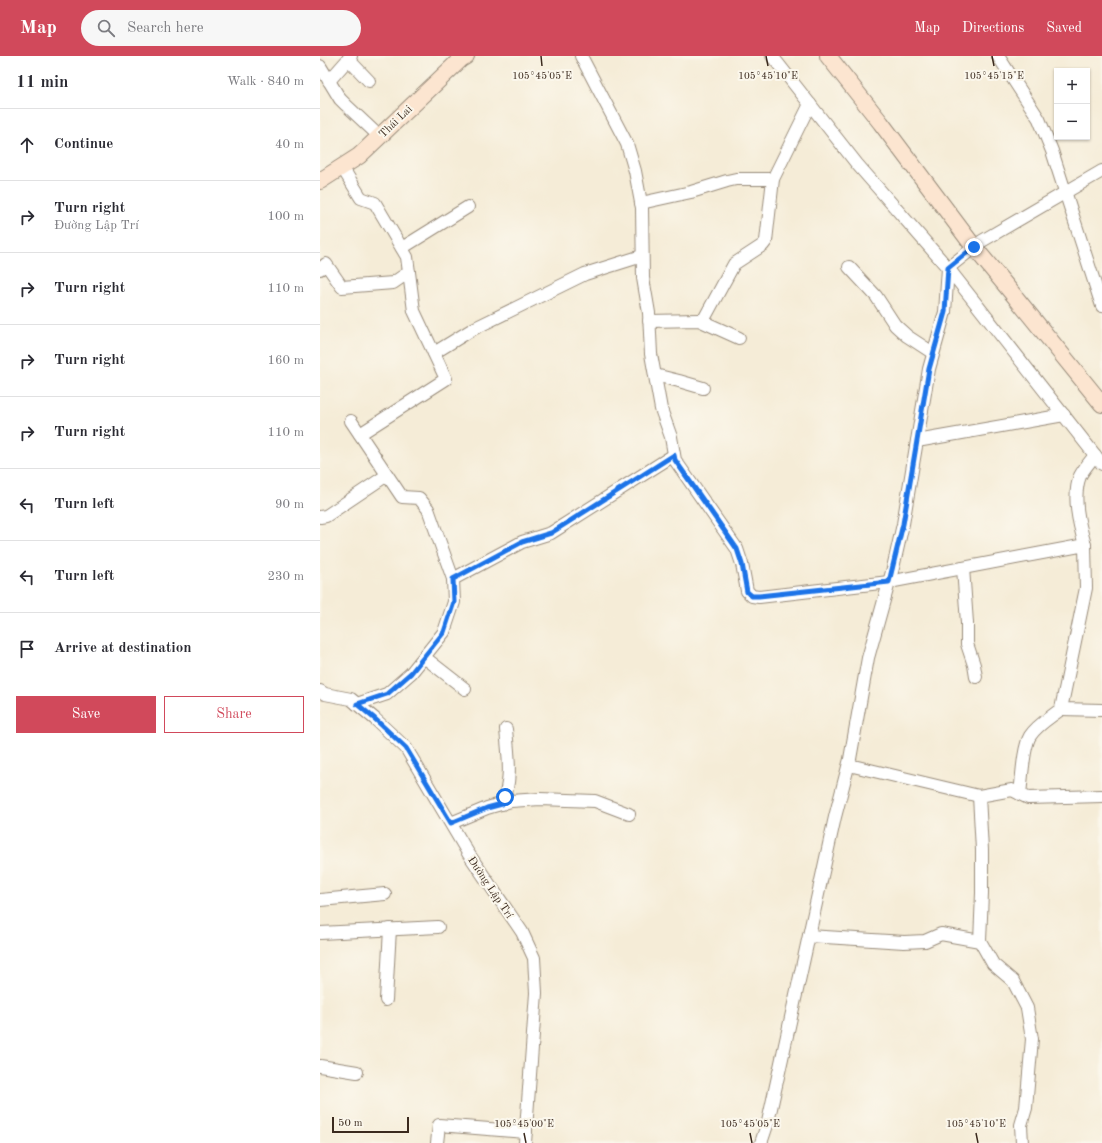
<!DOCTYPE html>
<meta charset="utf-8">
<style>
:root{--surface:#fff;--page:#f7f7f7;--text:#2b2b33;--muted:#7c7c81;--line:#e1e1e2;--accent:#d1495b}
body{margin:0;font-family:"Old Standard TT",serif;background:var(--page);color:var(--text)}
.controls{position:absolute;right:12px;top:12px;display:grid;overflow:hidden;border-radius:0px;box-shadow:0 1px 3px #0004}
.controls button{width:36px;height:36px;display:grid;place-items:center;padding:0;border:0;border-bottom:1px solid var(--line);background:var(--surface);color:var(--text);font:20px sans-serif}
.scale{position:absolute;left:12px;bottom:10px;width:77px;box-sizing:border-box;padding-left:4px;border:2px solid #3b2a1e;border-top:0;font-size:11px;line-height:14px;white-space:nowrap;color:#3b2a1e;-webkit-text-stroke:3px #fbf7ec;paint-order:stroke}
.stop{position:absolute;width:12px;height:12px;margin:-9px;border:3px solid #1a73e8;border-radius:50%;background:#fff}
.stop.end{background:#1a73e8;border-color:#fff;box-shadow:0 1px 4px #0008}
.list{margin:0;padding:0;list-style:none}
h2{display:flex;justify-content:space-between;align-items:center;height:52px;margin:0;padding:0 16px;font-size:17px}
h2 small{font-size:13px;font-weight:400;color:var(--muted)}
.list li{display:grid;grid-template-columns:26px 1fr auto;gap:12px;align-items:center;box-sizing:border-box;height:72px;padding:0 16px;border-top:1px solid var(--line)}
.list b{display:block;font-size:15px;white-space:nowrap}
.list p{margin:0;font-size:13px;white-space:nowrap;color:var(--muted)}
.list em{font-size:13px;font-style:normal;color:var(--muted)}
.actions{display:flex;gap:8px;padding:12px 16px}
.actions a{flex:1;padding:9px 0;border:1px solid var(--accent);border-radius:0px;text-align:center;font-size:14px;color:var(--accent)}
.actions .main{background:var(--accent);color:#fff}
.icon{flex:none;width:22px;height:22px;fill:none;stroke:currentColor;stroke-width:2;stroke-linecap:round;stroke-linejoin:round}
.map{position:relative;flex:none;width:782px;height:1087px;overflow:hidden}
header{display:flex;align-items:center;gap:24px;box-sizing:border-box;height:56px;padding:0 20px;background:var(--accent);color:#fff}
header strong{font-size:19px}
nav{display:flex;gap:22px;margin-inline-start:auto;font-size:14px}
.search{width:280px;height:36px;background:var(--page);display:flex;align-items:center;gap:10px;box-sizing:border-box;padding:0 14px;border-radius:22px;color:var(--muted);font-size:15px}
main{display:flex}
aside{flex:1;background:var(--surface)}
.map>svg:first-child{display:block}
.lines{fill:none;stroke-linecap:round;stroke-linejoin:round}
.street-casing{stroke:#988b7a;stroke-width:14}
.secondary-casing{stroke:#988b7a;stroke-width:18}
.street{stroke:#fff;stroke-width:12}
.secondary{stroke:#fce5d0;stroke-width:16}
.route{stroke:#1a73e8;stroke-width:5}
.ticks{fill:none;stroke:#3b2a1e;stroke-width:1.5}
.labels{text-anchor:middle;stroke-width:4;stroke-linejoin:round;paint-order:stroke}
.street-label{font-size:11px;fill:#3b2a1e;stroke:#fbf7ec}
.ticks-label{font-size:10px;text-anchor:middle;fill:#3b2a1e;stroke:#fbf7ec;stroke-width:4;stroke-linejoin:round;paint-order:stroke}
</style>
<header>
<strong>Map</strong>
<div class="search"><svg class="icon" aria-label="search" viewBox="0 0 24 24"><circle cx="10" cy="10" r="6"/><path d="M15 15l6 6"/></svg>Search here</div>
<nav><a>Map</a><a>Directions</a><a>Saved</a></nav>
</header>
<main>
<aside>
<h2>11 min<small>Walk · 840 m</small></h2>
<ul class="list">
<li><svg class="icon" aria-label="ahead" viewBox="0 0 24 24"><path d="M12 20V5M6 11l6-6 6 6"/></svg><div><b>Continue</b></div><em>40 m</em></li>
<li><svg class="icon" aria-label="right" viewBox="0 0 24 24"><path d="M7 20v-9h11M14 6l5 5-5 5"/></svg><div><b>Turn right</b><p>Đường Lập Trí</p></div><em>100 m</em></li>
<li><svg class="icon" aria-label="right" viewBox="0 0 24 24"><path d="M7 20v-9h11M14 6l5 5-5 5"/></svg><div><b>Turn right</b></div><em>110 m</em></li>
<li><svg class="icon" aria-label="right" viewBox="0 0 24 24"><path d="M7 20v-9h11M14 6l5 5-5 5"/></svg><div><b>Turn right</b></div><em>160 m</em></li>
<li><svg class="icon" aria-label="right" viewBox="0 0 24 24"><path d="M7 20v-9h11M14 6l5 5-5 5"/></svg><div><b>Turn right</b></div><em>110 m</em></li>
<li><svg class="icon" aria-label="left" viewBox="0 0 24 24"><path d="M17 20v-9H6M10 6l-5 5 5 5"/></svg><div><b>Turn left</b></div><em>90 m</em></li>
<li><svg class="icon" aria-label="left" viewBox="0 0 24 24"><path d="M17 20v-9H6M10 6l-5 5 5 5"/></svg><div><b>Turn left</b></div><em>230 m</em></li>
<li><svg class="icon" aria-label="arrive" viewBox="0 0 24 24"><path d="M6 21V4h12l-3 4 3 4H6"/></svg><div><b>Arrive at destination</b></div></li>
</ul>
<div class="actions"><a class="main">Save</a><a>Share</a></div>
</aside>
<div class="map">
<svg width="782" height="1087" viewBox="0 0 782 1087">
<rect width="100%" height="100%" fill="#fbf7ec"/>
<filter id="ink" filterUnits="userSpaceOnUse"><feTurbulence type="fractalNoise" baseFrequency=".025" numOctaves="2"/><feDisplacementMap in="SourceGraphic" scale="8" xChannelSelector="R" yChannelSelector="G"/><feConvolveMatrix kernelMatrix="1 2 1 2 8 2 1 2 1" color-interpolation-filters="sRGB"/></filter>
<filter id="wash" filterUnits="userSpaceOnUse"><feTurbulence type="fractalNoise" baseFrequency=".012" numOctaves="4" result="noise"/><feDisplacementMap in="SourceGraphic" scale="16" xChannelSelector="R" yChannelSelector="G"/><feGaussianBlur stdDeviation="0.9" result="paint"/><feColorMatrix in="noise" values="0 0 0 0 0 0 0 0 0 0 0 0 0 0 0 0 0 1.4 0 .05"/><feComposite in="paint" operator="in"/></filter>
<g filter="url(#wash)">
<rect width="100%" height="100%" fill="#f5ecd7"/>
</g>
<g filter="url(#ink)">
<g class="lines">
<defs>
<g id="street">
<polyline points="261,0 307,88 315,115 322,152 323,222 329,257 331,298 341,353 351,381 355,404 417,493 422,508 427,535 432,540 439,541 569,526 765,489 766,532 741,653 782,654"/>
<polyline points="452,0 537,108 628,212 782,408"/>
<polyline points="678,0 719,63 732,95 782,250"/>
<polyline points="28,3 49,25"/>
<polyline points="0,10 20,43 26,49 59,80"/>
<polyline points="9,25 31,0"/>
<polyline points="22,111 41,142 55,147 87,201 94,255 126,323 40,378"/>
<polyline points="321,147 371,136 407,125 416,123 453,123"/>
<polyline points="82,192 148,151"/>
<polyline points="529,211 556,240 575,269 587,280 613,297"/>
<polyline points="0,213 6,208 22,231 73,227 89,216"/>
<polyline points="329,265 379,264 419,282"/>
<polyline points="383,265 414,208 443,189 446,185 453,123 490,48"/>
<polyline points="114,297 153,273 265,218 322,200"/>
<polyline points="335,319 359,325 383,332"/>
<polyline points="31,365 82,441 99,442 108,453 133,523 134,546 124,576 91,617 67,638 37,648"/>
<polyline points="597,385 744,359"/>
<polyline points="0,461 6,460 67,419"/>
<path d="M765 489C759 468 752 441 760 420 764 412 770 406 775 399"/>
<polyline points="643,512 647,567 647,588 654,609 656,621"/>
<polyline points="133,523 202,486 231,477 354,399"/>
<polyline points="104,601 145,633"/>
<polyline points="0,635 5,638 31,643 55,663 86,692 148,797 202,876 214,902 216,937 205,1087"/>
<polyline points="529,709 659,740 692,734 708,742 782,740"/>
<path d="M700 738C702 723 703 692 710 680 717 669 731 661 741 653"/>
<polyline points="659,740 662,794 662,837 660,885 673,908 693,925 707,952 712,983 706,1052 701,1069 702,1087"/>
<path d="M182 748C193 724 188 698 186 673"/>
<polyline points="131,767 167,752 191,745 220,743 275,745 309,758"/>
<polyline points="0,844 65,838"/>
<polyline points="0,877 118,871"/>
<polyline points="489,880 584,886 605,885 621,878 660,885"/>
<polyline points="66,944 70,873"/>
<polyline points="0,1010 37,1016"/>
<polyline points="117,1087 119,1069 206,1076"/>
<polyline points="441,1087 448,1066 515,761 530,703 548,602 573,512 583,468 609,313 625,256 628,212 662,185 782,115"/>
</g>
<g id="secondary">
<polyline points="508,0 561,67 654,191 692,237 782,348"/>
<polyline points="0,125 39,100 141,3 146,0"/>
</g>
</defs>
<!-- street casing -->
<use href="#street" class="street-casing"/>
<!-- secondary casing -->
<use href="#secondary" class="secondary-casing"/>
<!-- street -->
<use href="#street" class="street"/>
<!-- secondary -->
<use href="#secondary" class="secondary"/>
</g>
</g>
<g class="lines" filter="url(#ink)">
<!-- route -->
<polyline class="route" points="185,741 182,748 167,752 131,767 86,692 55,663 37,648 67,638 91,617 124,576 134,546 133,523 202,486 231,477 354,399 355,404 417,493 422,508 427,536 432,540 439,540 569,526 583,468 609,313 625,256 628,212 654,191"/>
</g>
<!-- ticks -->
<path class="ticks" d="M221 0 222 10M446 0 448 10M672 0 674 10M204 1077 206 1087M430 1077 432 1087M656 1077 658 1087"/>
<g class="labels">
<!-- street labels -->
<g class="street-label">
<text transform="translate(75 65) rotate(-44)" y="4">Thái Lai</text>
<text transform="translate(171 831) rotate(56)" y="4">Đường Lập Trí</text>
</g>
</g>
<g class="ticks-label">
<text x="222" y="23">105°45'05"E</text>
<text x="448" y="23">105°45'10"E</text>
<text x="674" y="23">105°45'15"E</text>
<text x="204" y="1071">105°45'00"E</text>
<text x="430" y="1071">105°45'05"E</text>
<text x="656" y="1071">105°45'10"E</text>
</g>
</svg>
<div class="controls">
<button>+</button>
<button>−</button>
</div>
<div class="scale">50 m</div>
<div class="stop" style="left:185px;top:741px"></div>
<div class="stop end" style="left:654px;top:191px"></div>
</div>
</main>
